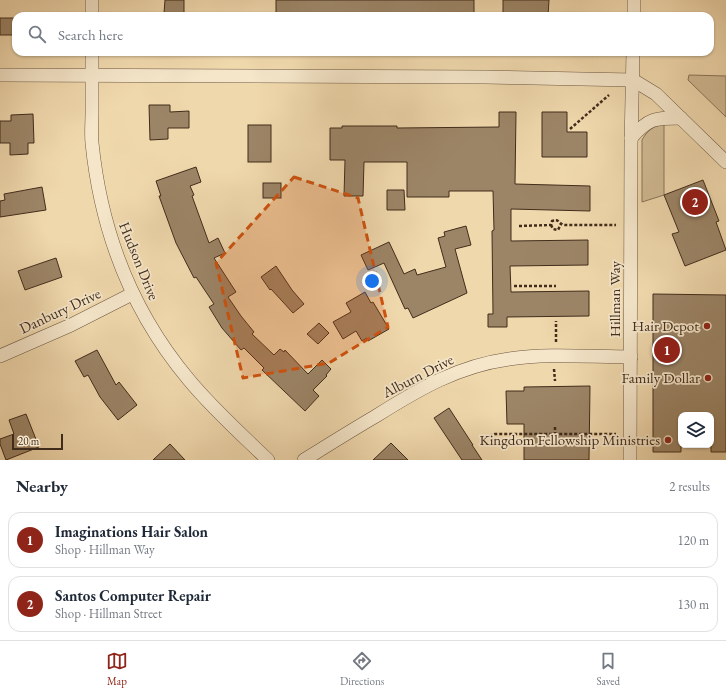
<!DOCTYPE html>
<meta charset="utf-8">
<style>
:root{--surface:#fff;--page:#f6f6f7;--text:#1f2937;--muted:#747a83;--line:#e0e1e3;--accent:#8f2418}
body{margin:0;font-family:"EB Garamond",serif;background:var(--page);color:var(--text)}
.controls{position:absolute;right:12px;bottom:12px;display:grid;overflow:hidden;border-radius:8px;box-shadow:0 1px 3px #0004}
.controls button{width:36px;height:36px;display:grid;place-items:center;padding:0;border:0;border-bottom:1px solid var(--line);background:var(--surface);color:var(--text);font:20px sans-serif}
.scale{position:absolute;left:12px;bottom:10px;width:51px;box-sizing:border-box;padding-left:4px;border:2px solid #412c1b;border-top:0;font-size:11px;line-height:14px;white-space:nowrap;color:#412c1b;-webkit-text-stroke:3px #f5e6ca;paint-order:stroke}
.you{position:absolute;left:372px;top:281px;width:14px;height:14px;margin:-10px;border:3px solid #fff;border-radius:50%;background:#1a73e8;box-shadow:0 0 0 6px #1a73e833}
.badge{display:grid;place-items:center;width:26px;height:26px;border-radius:50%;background:var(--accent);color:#fff;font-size:13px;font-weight:700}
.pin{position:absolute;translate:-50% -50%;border:2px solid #fff;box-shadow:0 1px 4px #0006}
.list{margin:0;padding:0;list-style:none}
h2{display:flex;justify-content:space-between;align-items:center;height:52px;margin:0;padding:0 16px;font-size:17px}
h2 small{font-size:13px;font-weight:400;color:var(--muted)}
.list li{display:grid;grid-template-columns:26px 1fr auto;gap:12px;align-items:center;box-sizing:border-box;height:56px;margin:0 8px 8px;padding:0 8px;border:1px solid var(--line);border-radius:12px}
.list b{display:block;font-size:15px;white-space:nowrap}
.list p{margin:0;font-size:13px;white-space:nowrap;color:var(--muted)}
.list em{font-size:13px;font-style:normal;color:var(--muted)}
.icon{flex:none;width:22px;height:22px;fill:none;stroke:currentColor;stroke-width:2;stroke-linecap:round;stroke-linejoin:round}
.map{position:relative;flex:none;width:726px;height:460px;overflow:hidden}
.search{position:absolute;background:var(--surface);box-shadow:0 1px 3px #0004;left:12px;right:12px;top:12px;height:44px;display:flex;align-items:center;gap:10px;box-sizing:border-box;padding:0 14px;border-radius:12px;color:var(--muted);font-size:15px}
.sheet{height:180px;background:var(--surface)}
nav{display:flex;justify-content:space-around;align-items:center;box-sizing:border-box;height:56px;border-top:1px solid var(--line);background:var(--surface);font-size:11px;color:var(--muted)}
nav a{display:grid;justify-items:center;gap:2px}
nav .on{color:var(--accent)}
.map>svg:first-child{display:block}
.green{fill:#d2bb94;stroke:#8a7458}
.building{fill:#9c8567;stroke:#412c1b}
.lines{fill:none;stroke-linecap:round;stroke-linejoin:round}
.street-casing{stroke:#6d5740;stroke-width:14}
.path{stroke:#412c1b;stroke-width:2.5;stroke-dasharray:3 2;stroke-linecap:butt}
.street{stroke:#f5e6ca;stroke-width:13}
.marked{fill:#cf520e;fill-opacity:0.2;stroke:#cf520e;stroke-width:3;stroke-dasharray:8 5;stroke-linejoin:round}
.poi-dot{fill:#8f2418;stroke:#f5e6ca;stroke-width:1.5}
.labels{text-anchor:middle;stroke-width:3.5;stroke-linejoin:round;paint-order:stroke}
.street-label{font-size:15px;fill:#412c1b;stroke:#f5e6ca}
.poi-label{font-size:15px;fill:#412c1b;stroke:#f5e6ca;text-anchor:end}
</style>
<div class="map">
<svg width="726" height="460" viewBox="0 0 726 460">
<rect width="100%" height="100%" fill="#f0d8ad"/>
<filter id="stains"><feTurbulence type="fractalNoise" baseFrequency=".005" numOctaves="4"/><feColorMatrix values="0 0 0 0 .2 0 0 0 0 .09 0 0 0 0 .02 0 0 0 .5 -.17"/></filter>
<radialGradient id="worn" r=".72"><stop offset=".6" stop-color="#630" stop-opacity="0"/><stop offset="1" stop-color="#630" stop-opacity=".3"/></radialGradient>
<!-- green -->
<g class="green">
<polygon points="689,75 726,76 726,117 688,80"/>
<path d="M664 124V195L642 202V140C647 131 653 126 664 124Z"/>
</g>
<!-- building -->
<g class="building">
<polygon points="165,0 184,0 184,14 164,13"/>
<rect x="276" y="0" width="198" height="16"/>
<polygon points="503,0 549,0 548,16 503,16"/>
<rect x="0" y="18" width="16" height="17"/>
<polygon points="149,105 170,105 170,112 189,111 189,128 168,128 168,139 150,140"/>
<polygon points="499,112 516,112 515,184 590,186 590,211 511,209 511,241 588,240 588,265 510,266 511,292 589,291 589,316 507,317 507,327 488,327 488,314 493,314 492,231 494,230 493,191 449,191 449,197 407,197 407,162 364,162 363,196 344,196 345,160 330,160 330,128 342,128 342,126 397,126 397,128 499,127"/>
<polygon points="542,112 567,112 567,132 587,132 587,157 542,157"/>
<polygon points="33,114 34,143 28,143 28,154 10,155 10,143 0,143 0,121 11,121 11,115"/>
<rect x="248" y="125" width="23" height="37"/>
<polygon points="196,167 201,182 190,186 194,195 192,196 209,243 218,238 225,253 214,258 236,292 228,297 241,316 254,332 252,334 274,355 280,349 284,352 285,350 308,374 322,360 331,369 326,375 327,376 313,390 319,396 305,411 262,370 264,368 244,348 241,350 222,328 209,307 214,304 196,277 194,278 176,243 159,196 161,196 156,181"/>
<polygon points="703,180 719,221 716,222 726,250 685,266 672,234 679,232 664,195"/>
<rect x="263" y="183" width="18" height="15"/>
<polygon points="42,187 46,210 0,217 0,201 5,200 4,194"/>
<polygon points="387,190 404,190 405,210 387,210"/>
<polygon points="466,226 471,245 455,249 467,293 413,318 408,308 405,309 384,263 368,270 361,255 389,242 404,274 415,269 417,275 446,267 438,238 445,236 444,232"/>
<polygon points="56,258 62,277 25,290 18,271"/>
<polygon points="276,266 292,290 304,304 293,313 271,289 270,290 261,277"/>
<polygon points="365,292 371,303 373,302 389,329 368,341 367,338 362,341 356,331 343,339 333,322 351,312 346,303"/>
<polygon points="653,294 726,295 726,452 711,452 711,415 681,415 681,452 653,452"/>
<polygon points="319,323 329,333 318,344 307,334"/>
<polygon points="97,350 116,385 119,382 137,405 118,420 100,397 88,375 84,377 75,361"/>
<polygon points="590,386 589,460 524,460 524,424 507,424 506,391 524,391 524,387"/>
<polygon points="449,408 473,445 472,445 482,460 462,460 434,418"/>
<polygon points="26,414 39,447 6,460 0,444 0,439 14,434 9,420"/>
<polygon points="391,443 408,460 373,460"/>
<polygon points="170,444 185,460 153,460"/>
</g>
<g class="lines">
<defs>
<g id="street">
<polyline points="92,0 92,16"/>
<polyline points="634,16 634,0"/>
<path d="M92 52C92 72 92 92 92 113 92 123 91 133 92 143 101 232 131 311 189 380 213 409 241 434 268 460"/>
<polyline points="0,75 485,77 633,80"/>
<polyline points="633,80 656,94 726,162"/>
<path d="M631 138C649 118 654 118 681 118"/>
<polyline points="0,356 71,325 132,294"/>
<path d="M304 460C328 445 352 430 376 416 419 389 458 366 509 359 547 353 592 357 631 357"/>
<polyline points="630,460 631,144 633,52"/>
</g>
</defs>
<!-- street casing -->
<use href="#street" class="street-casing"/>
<!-- path -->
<g class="path">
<polyline points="570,129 609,95"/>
<polyline points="551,225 553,229 558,230 561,224"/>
<path d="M519 226 551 225 552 221C559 219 558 222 563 225H616"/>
<polyline points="514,286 556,286"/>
<polyline points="556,342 556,321"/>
<polyline points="554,369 555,381"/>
<polyline points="555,427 555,445"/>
<polyline points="485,438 495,434 616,434"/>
</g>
<!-- street -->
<use href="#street" class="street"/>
</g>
<!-- marked area -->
<path class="marked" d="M294 177 358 198 388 327 329 363 243 378 216 263Z"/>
<!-- markers -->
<g class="poi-dot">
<circle cx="707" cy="326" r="4"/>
<circle cx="708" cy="378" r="4"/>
<circle cx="668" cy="440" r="4"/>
</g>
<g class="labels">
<!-- street labels -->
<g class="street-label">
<text transform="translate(139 261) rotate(68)" y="5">Hudson Drive</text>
<text transform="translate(615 299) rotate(-90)" y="5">Hillman Way</text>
<text transform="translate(60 311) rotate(-25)" y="5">Danbury Drive</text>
<text transform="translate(418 376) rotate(-27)" y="5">Alburn Drive</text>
</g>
<!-- poi labels -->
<g class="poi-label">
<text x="699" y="331">Hair Depot</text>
<text x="700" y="383">Family Dollar</text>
<text x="660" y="445">Kingdom Fellowship Ministries</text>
</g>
</g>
<rect width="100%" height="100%" filter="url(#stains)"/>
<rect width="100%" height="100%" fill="url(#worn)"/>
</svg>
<div class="controls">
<button><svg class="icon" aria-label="layers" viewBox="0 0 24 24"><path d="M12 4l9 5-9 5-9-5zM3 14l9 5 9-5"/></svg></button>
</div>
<div class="scale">20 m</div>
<div class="you"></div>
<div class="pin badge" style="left:667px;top:350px">1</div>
<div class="pin badge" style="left:695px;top:202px">2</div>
<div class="search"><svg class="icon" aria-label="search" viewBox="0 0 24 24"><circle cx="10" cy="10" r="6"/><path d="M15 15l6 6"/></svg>Search here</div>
</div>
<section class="sheet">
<h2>Nearby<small>2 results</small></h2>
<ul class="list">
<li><span class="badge">1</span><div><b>Imaginations Hair Salon</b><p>Shop · Hillman Way</p></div><em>120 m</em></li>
<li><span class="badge">2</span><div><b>Santos Computer Repair</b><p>Shop · Hillman Street</p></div><em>130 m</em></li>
</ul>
</section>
<nav>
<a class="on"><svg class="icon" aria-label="map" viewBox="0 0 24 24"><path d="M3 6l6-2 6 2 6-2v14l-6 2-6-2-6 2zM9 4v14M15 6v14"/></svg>Map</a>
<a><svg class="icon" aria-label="directions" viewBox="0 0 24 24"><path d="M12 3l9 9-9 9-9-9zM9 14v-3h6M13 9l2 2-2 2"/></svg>Directions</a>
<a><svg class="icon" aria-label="saved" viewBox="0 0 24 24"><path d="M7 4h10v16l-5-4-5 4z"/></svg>Saved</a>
</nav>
